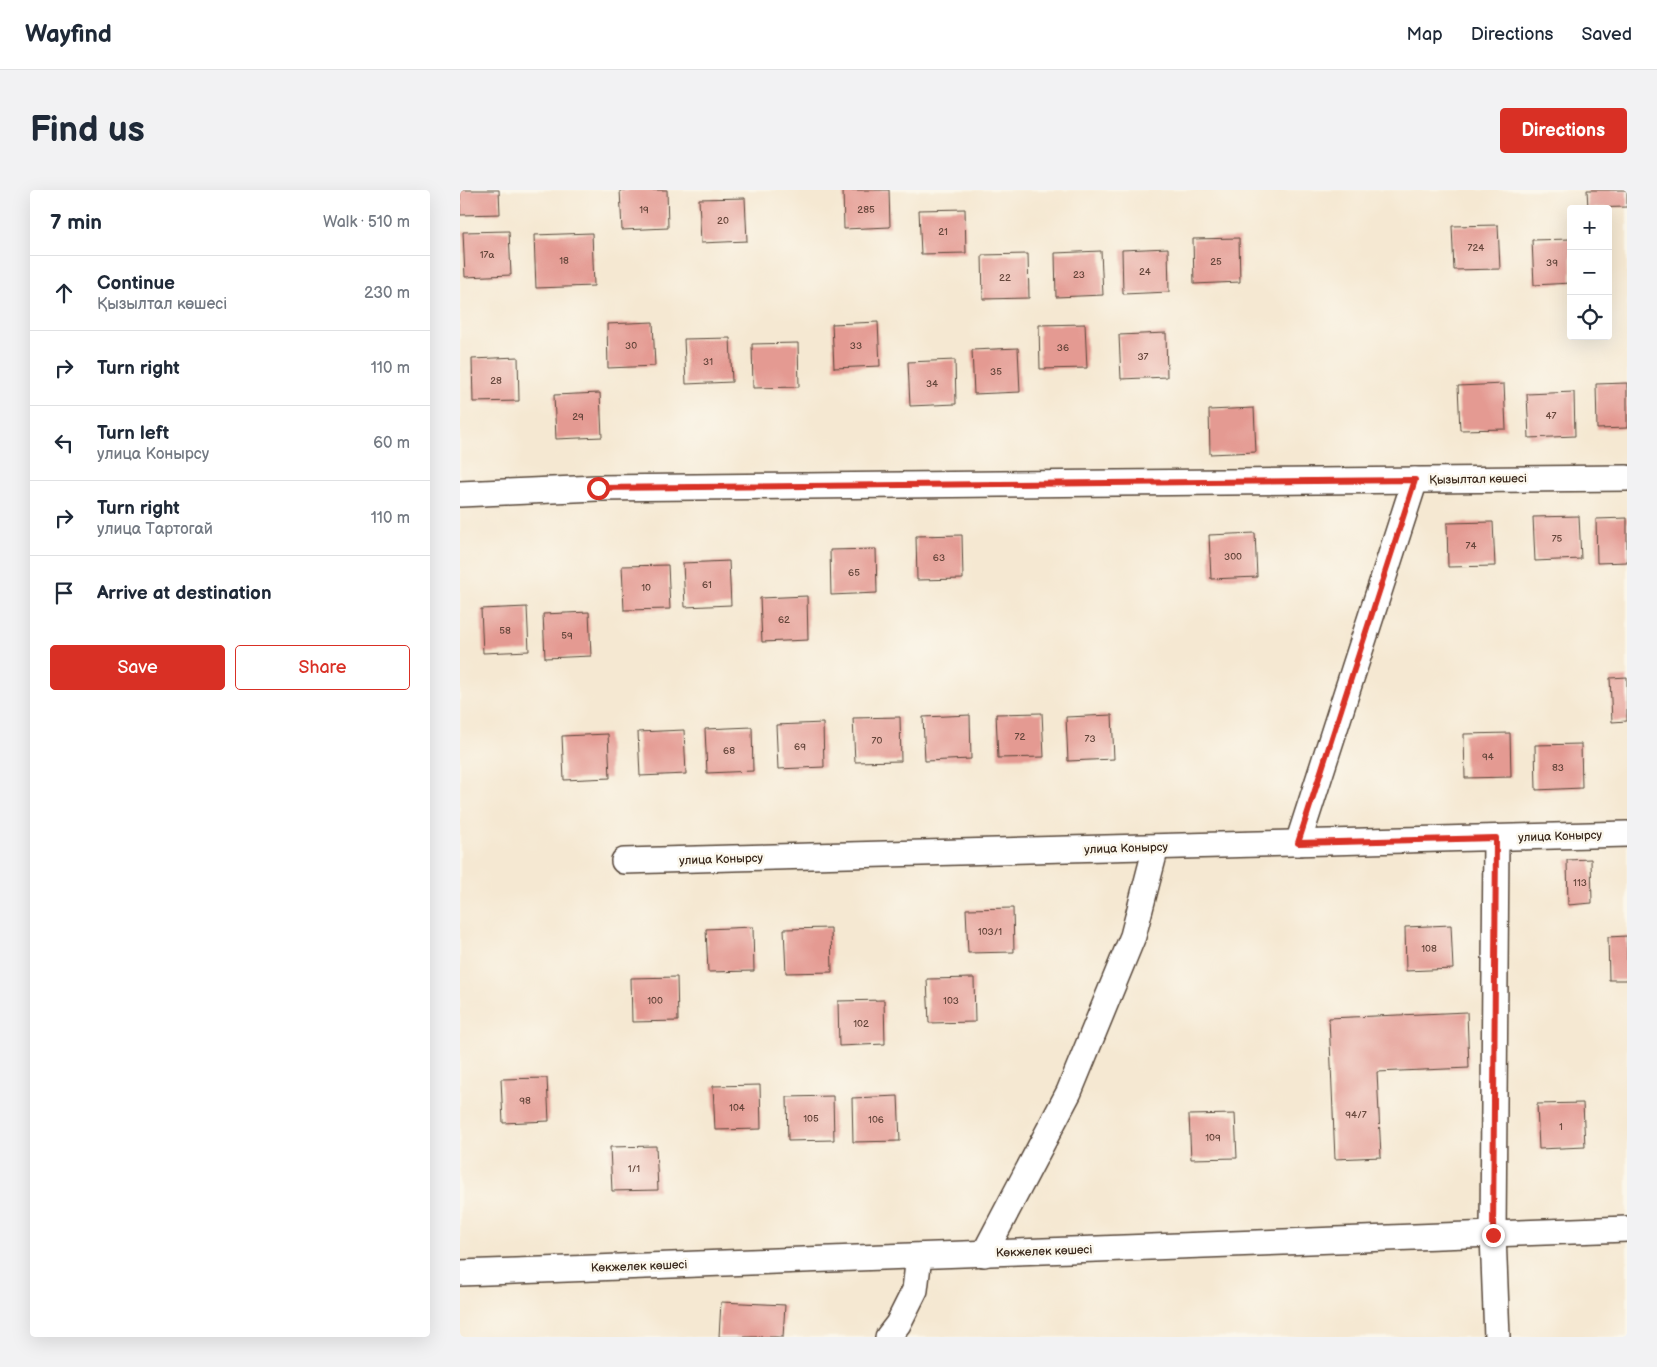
<!DOCTYPE html>
<meta charset="utf-8">
<style>
:root{--surface:#fff;--page:#f2f2f3;--text:#1f2937;--muted:#747a83;--line:#e0e1e3;--accent:#d93025}
body{margin:0;font-family:"Balsamiq Sans",sans-serif;background:var(--page);color:var(--text)}
.controls{position:absolute;right:15px;top:15px;display:grid;overflow:hidden;border-radius:5px;box-shadow:0 5px 20px #0002}
.controls button{width:45px;height:45px;display:grid;place-items:center;padding:0;border:0;border-bottom:1px solid var(--line);background:var(--surface);color:var(--text);font:25px sans-serif}
.stop{position:absolute;width:15px;height:15px;margin:-11px;border:4px solid #d93025;border-radius:50%;background:#fff}
.stop.end{background:#d93025;border-color:#fff;box-shadow:0 1px 5px #0008}
.list{margin:0;padding:0;list-style:none}
h2{display:flex;justify-content:space-between;align-items:center;height:65px;margin:0;padding:0 20px;font-size:21px}
h2 small{font-size:16px;font-weight:400;color:var(--muted)}
.list li{display:grid;grid-template-columns:32px 1fr auto;gap:15px;align-items:center;box-sizing:border-box;height:75px;padding:0 20px;border-top:1px solid var(--line)}
.list b{display:block;font-size:19px;white-space:nowrap}
.list p{margin:0;font-size:16px;white-space:nowrap;color:var(--muted)}
.list em{font-size:16px;font-style:normal;color:var(--muted)}
.actions{display:flex;gap:10px;padding:15px 20px}
.actions a{flex:1;padding:11px 0;border:1px solid var(--accent);border-radius:5px;text-align:center;font-size:18px;color:var(--accent)}
.actions .main{background:var(--accent);color:#fff}
.icon{flex:none;width:28px;height:28px;fill:none;stroke:currentColor;stroke-width:2;stroke-linecap:round;stroke-linejoin:round}
.map{position:relative;flex:none;width:1167px;height:1147px;overflow:hidden;border-radius:5px}
header{display:flex;align-items:center;gap:30px;box-sizing:border-box;height:70px;padding:0 25px;background:var(--surface);border-bottom:1px solid var(--line)}
header strong{font-size:24px}
nav{display:flex;gap:28px;margin-inline-start:auto;font-size:18px}
.intro{display:flex;align-items:center;justify-content:space-between;box-sizing:border-box;height:120px;padding:0 30px}
h1{margin:0;font-size:35px}
.button{padding:12px 22px;border-radius:5px;background:var(--accent);color:#fff;font-size:18px;font-weight:700}
main{display:flex;gap:30px;padding:0 30px}
aside{flex:1;background:var(--surface);border-radius:5px;box-shadow:0 5px 20px #0002}
.map>svg:first-child{display:block}
.building{fill:#e49a92}
.lines{fill:none;stroke-linecap:round;stroke-linejoin:round}
.minor-casing{stroke:#574639;stroke-width:28}
.minor{stroke:#fff;stroke-width:25}
.route{stroke:#d93025;stroke-width:6}
.labels{text-anchor:middle;stroke-width:5;stroke-linejoin:round;paint-order:stroke}
.number-label{font-size:10px;fill:#65463b}
.street-label{font-size:12px;fill:#3b2a1e;stroke:#fbf7ec}
</style>
<header>
<strong>Wayfind</strong>
<nav><a>Map</a><a>Directions</a><a>Saved</a></nav>
</header>
<div class="intro"><h1>Find us</h1><a class="button">Directions</a></div>
<main>
<aside>
<h2>7 min<small>Walk · 510 m</small></h2>
<ul class="list">
<li><svg class="icon" aria-label="ahead" viewBox="0 0 24 24"><path d="M12 20V5M6 11l6-6 6 6"/></svg><div><b>Continue</b><p>Қызылтал көшесі</p></div><em>230 m</em></li>
<li><svg class="icon" aria-label="right" viewBox="0 0 24 24"><path d="M7 20v-9h11M14 6l5 5-5 5"/></svg><div><b>Turn right</b></div><em>110 m</em></li>
<li><svg class="icon" aria-label="left" viewBox="0 0 24 24"><path d="M17 20v-9H6M10 6l-5 5 5 5"/></svg><div><b>Turn left</b><p>улица Конырсу</p></div><em>60 m</em></li>
<li><svg class="icon" aria-label="right" viewBox="0 0 24 24"><path d="M7 20v-9h11M14 6l5 5-5 5"/></svg><div><b>Turn right</b><p>улица Тартогай</p></div><em>110 m</em></li>
<li><svg class="icon" aria-label="arrive" viewBox="0 0 24 24"><path d="M6 21V4h12l-3 4 3 4H6"/></svg><div><b>Arrive at destination</b></div></li>
</ul>
<div class="actions"><a class="main">Save</a><a>Share</a></div>
</aside>
<div class="map">
<svg width="1167" height="1147" viewBox="0 0 1167 1147">
<rect width="100%" height="100%" fill="#fbf7ec"/>
<filter id="ink" filterUnits="userSpaceOnUse"><feTurbulence type="fractalNoise" baseFrequency=".02" numOctaves="2"/><feDisplacementMap in="SourceGraphic" scale="10" xChannelSelector="R" yChannelSelector="G"/><feConvolveMatrix kernelMatrix="1 2 1 2 8 2 1 2 1" color-interpolation-filters="sRGB"/></filter>
<filter id="wash" filterUnits="userSpaceOnUse"><feTurbulence type="fractalNoise" baseFrequency=".0096" numOctaves="4" result="noise"/><feDisplacementMap in="SourceGraphic" scale="20" xChannelSelector="R" yChannelSelector="G"/><feGaussianBlur stdDeviation="1.12" result="paint"/><feColorMatrix in="noise" values="0 0 0 0 0 0 0 0 0 0 0 0 0 0 0 0 0 1.4 0 .05"/><feComposite in="paint" operator="in"/></filter>
<g filter="url(#wash)">
<rect width="100%" height="100%" fill="#f5e8d2"/>
<g id="blocks">
<!-- building -->
<g class="building">
<polygon points="0,0 39,0 40,24 0,25"/>
<polygon points="160,0 207,0 208,38 162,40"/>
<polygon points="383,0 429,0 430,37 384,39"/>
<polygon points="1127,0 1167,0 1167,17 1128,18"/>
<polygon points="285,8 287,51 241,53 239,9"/>
<polygon points="505,19 506,63 461,64 459,20"/>
<polygon points="1038,35 1040,79 994,80 992,36"/>
<polygon points="49,41 51,85 5,87 3,42"/>
<polygon points="132,43 134,96 76,98 74,45"/>
<polygon points="779,48 780,92 734,94 733,49"/>
<polygon points="1111,49 1111,93 1074,95 1072,50"/>
<polygon points="708,58 709,102 663,104 662,60"/>
<polygon points="641,61 643,105 596,107 595,63"/>
<polygon points="568,64 569,108 523,109 522,65"/>
<polygon points="193,132 195,176 148,178 147,134"/>
<polygon points="418,132 420,176 374,178 372,134"/>
<polygon points="625,134 627,178 580,179 579,135"/>
<polygon points="706,143 707,187 661,189 659,145"/>
<polygon points="270,148 272,192 226,194 224,149"/>
<polygon points="338,153 339,197 293,198 292,154"/>
<polygon points="558,158 560,202 514,204 512,160"/>
<polygon points="58,167 59,211 13,212 12,169"/>
<polygon points="495,170 496,214 450,216 448,172"/>
<polygon points="1167,193 1167,238 1137,239 1136,194"/>
<polygon points="1044,194 1046,239 1000,240 998,196"/>
<polygon points="1114,202 1115,246 1069,248 1067,204"/>
<polygon points="140,203 142,247 96,249 94,205"/>
<polygon points="794,218 796,262 750,264 749,220"/>
<polygon points="1119,326 1121,369 1075,371 1073,327"/>
<polygon points="1167,328 1167,372 1137,373 1136,329"/>
<polygon points="1033,332 1035,376 988,377 987,333"/>
<polygon points="795,343 797,387 751,389 749,345"/>
<polygon points="502,345 503,389 457,390 456,346"/>
<polygon points="416,359 417,403 371,405 370,360"/>
<polygon points="269,371 271,415 225,417 223,373"/>
<polygon points="208,375 210,419 164,420 162,376"/>
<polygon points="347,406 348,450 302,452 300,408"/>
<polygon points="67,417 69,461 23,463 21,419"/>
<polygon points="129,422 131,466 85,468 83,424"/>
<polygon points="1167,487 1167,531 1152,532 1150,488"/>
<polygon points="582,523 584,567 538,568 536,524"/>
<polygon points="510,525 511,569 465,571 463,527"/>
<polygon points="652,525 654,569 608,571 606,527"/>
<polygon points="440,527 441,571 395,572 393,528"/>
<polygon points="363,533 364,577 318,579 316,535"/>
<polygon points="292,537 293,581 247,583 245,539"/>
<polygon points="224,540 226,584 180,586 178,542"/>
<polygon points="1050,543 1051,587 1005,588 1004,544"/>
<polygon points="148,544 150,588 104,590 102,546"/>
<polygon points="1121,554 1122,598 1076,600 1075,555"/>
<polygon points="1131,669 1132,713 1108,715 1107,670"/>
<polygon points="553,718 554,762 508,763 506,719"/>
<polygon points="991,735 993,779 946,781 945,737"/>
<polygon points="293,737 294,781 248,782 246,739"/>
<polygon points="371,738 372,782 326,783 324,739"/>
<polygon points="1167,746 1167,790 1149,790 1148,747"/>
<polygon points="217,787 218,831 172,832 171,788"/>
<polygon points="514,788 515,832 469,833 467,789"/>
<polygon points="424,810 425,854 379,856 378,811"/>
<polygon points="1007,822 1009,878 917,882 921,967 875,969 869,828"/>
<polygon points="87,888 89,931 43,933 41,889"/>
<polygon points="300,895 301,939 255,940 253,896"/>
<polygon points="373,906 374,950 328,951 327,907"/>
<polygon points="438,906 440,951 393,952 392,908"/>
<polygon points="1123,913 1125,957 1079,959 1077,914"/>
<polygon points="775,924 777,968 731,969 729,925"/>
<polygon points="196,956 198,1000 152,1001 150,957"/>
<polygon points="261,1112 325,1115 323,1147 259,1147"/>
</g>
</g>
</g>
<g filter="url(#ink)">
<use href="#blocks" fill-opacity="0" stroke="#574639" stroke-width="1"/>
<g class="lines">
<defs>
<g id="minor">
<polyline points="0,304 137,298 1167,288"/>
<polyline points="1036,648 1033,1045 1037,1147"/>
<polyline points="838,653 955,290"/>
<polyline points="164,671 1167,644"/>
<polyline points="524,1064 609,902 673,746 696,657"/>
<polyline points="0,1083 1167,1039"/>
<polyline points="428,1147 438,1134 455,1100 459,1066"/>
</g>
</defs>
<!-- minor casing -->
<use href="#minor" class="minor-casing"/>
<!-- minor -->
<use href="#minor" class="minor"/>
</g>
</g>
<g class="lines" filter="url(#ink)">
<!-- route -->
<polyline class="route" points="138,298 955,290 838,653 1036,648 1033,1045"/>
</g>
<g class="labels">
<!-- number labels -->
<g class="number-label">
<text x="184" y="23">19</text>
<text x="406" y="23">285</text>
<text x="263" y="34">20</text>
<text x="483" y="45">21</text>
<text x="1016" y="61">724</text>
<text x="27" y="68">17а</text>
<text x="104" y="74">18</text>
<text x="756" y="75">25</text>
<text x="1092" y="76">39</text>
<text x="685" y="85">24</text>
<text x="619" y="88">23</text>
<text x="545" y="91">22</text>
<text x="171" y="159">30</text>
<text x="396" y="159">33</text>
<text x="603" y="161">36</text>
<text x="683" y="170">37</text>
<text x="248" y="175">31</text>
<text x="536" y="185">35</text>
<text x="36" y="194">28</text>
<text x="472" y="197">34</text>
<text x="1091" y="229">47</text>
<text x="118" y="230">29</text>
<text x="1097" y="352">75</text>
<text x="1011" y="359">74</text>
<text x="773" y="370">300</text>
<text x="479" y="371">63</text>
<text x="394" y="386">65</text>
<text x="247" y="398">61</text>
<text x="186" y="401">10</text>
<text x="324" y="433">62</text>
<text x="45" y="444">58</text>
<text x="107" y="449">59</text>
<text x="560" y="550">72</text>
<text x="630" y="552">73</text>
<text x="417" y="554">70</text>
<text x="340" y="560">69</text>
<text x="269" y="564">68</text>
<text x="1028" y="570">94</text>
<text x="1098" y="581">83</text>
<text x="1120" y="696">113</text>
<text x="530" y="745">103/1</text>
<text x="969" y="762">108</text>
<text x="195" y="814">100</text>
<text x="491" y="814">103</text>
<text x="401" y="837">102</text>
<text x="65" y="914">98</text>
<text x="277" y="921">104</text>
<text x="896" y="928">94/7</text>
<text x="351" y="932">105</text>
<text x="416" y="933">106</text>
<text x="1101" y="940">1</text>
<text x="753" y="951">109</text>
<text x="174" y="982">1/1</text>
</g>
<!-- street labels -->
<g class="street-label">
<text transform="translate(1018 289) rotate(-1)" y="4">Қызылтал көшесі</text>
<text transform="translate(1100 646) rotate(-2)" y="4">улица Конырсу</text>
<text transform="translate(666 658) rotate(-2)" y="4">улица Конырсу</text>
<text transform="translate(261 669) rotate(-2)" y="4">улица Конырсу</text>
<text transform="translate(584 1061) rotate(-2)" y="4">Көкжелек көшесі</text>
<text transform="translate(179 1076) rotate(-2)" y="4">Көкжелек көшесі</text>
</g>
</g>
</svg>
<div class="controls">
<button>+</button>
<button>−</button>
<button><svg class="icon" aria-label="locate" viewBox="0 0 24 24"><circle cx="12" cy="12" r="6"/><path d="M12 2v4M12 18v4M2 12h4M18 12h4"/></svg></button>
</div>
<div class="stop" style="left:138px;top:298px"></div>
<div class="stop end" style="left:1033px;top:1045px"></div>
</div>
</main>
